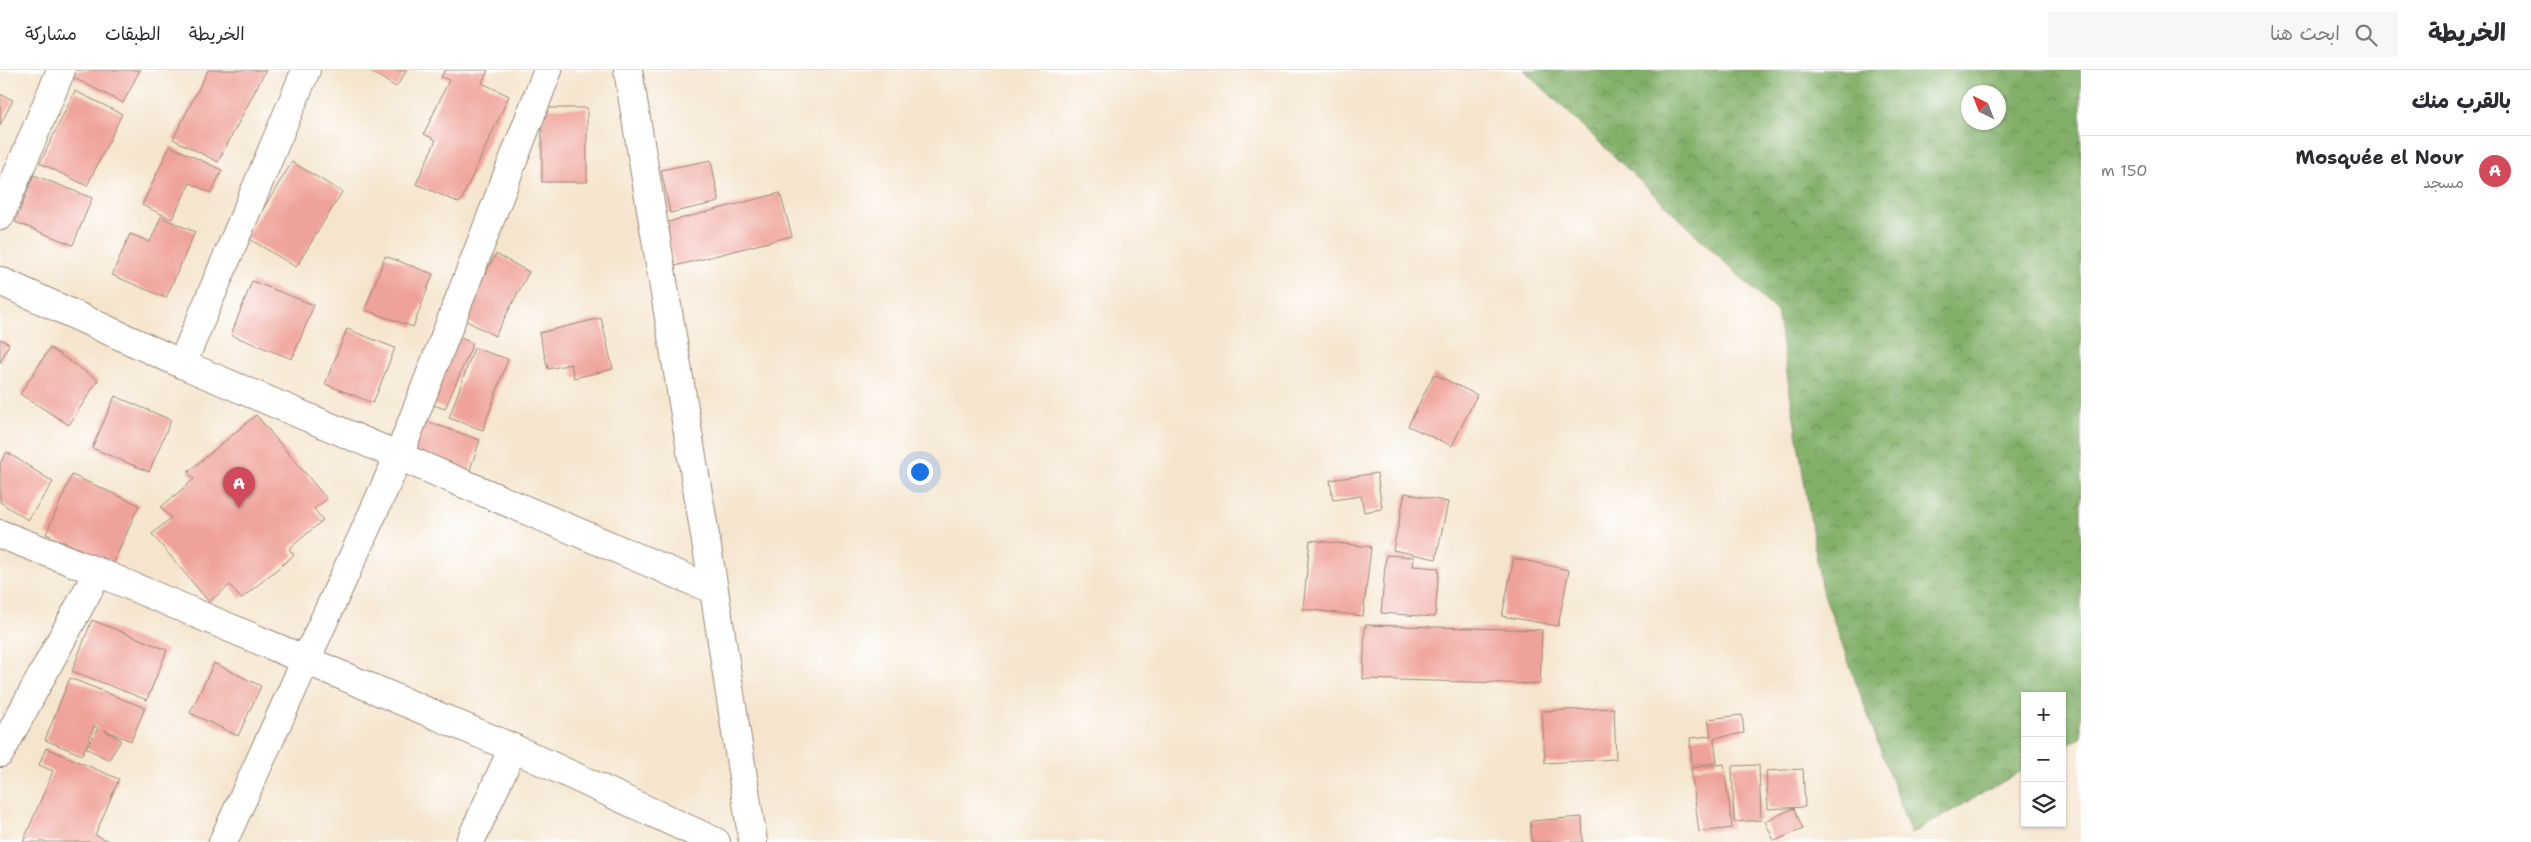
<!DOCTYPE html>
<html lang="ar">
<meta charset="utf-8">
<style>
:root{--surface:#fff;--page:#f7f7f7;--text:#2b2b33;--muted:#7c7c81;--line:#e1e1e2;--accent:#d1495b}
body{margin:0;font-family:"Shantell Sans","Playpen Sans Arabic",sans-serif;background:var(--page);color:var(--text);direction:rtl}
.controls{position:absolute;right:15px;bottom:15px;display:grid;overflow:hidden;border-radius:0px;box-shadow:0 1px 4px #0004}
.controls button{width:45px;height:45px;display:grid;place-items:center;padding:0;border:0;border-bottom:1px solid var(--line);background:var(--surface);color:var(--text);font:25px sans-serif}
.compass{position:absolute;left:1961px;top:15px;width:45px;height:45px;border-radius:50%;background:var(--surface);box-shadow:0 1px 4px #0004;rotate:318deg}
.you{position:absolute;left:919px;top:401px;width:18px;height:18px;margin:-12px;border:4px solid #fff;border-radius:50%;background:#1a73e8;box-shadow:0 0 0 8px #1a73e833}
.badge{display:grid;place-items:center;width:32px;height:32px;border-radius:50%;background:var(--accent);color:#fff;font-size:16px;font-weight:700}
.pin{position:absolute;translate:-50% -41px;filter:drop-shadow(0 1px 2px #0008)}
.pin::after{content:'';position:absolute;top:26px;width:18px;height:15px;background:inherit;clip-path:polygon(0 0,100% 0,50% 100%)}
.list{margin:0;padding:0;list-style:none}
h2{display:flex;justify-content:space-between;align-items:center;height:65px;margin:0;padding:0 20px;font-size:21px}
h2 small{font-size:16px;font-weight:400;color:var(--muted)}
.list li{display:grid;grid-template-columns:32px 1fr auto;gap:15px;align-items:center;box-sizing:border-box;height:70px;padding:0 20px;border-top:1px solid var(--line)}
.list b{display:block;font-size:19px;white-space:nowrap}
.list p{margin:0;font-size:16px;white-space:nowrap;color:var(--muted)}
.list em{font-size:16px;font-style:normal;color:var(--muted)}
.icon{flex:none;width:28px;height:28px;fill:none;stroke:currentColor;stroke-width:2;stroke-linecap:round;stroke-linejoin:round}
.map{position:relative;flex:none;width:2081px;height:772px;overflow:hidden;direction:ltr}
header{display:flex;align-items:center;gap:30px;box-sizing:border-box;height:70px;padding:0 25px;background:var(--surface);border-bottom:1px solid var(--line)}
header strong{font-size:24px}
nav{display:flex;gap:28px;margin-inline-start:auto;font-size:18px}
.search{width:350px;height:45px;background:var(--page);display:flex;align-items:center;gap:12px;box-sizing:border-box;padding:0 18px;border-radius:0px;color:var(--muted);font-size:19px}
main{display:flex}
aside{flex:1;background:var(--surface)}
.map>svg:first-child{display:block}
.forest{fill:url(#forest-crowns);stroke:#5f6d44;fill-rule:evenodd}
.building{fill:#efa299}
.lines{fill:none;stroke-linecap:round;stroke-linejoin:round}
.street-casing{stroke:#988876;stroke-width:30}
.street{stroke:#fff;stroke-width:28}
</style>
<header>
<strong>الخريطة</strong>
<div class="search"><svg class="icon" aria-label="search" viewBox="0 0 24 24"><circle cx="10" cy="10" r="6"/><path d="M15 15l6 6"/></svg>ابحث هنا</div>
<nav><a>الخريطة</a><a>الطبقات</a><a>مشاركة</a></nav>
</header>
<main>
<aside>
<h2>بالقرب منك<small></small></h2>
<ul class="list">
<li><span class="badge">A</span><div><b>Mosquée el Nour</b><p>مسجد</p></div><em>150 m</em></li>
</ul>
</aside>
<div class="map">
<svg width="2081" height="772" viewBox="0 0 2081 772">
<defs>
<pattern id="forest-crowns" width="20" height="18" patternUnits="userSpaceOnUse" patternTransform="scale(1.25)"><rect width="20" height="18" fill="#83b069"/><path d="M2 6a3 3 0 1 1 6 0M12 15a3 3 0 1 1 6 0" fill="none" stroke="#6c8f56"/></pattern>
</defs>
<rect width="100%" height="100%" fill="#fff"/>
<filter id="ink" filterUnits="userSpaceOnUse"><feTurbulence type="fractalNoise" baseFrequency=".02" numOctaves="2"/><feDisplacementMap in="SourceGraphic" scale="10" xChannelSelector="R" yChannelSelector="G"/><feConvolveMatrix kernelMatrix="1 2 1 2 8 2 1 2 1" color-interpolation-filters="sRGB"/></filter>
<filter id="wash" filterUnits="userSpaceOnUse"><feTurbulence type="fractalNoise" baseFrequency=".0096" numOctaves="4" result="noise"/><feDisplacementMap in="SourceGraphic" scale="20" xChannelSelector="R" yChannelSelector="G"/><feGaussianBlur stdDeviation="1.12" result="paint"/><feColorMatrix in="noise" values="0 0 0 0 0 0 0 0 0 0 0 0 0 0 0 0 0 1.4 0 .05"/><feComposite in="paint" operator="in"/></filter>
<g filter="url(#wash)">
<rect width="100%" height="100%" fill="#f5e5ce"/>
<!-- forest -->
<path class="forest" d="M1524 0H2081V667L2062 678V626H2025V699L1911 764 1821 516 1777 242ZM1968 22H1998V52H1968Z"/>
<g id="blocks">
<!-- building -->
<g class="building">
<polygon points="75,0 140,0 123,33 72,7"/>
<polygon points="208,0 266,0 218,92 173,69"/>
<polygon points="368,0 407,0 396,17"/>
<polygon points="445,0 488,0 482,13 509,26 460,133 416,114 436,70 424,64 449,10 441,7"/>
<polygon points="75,21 122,44 87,116 40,93"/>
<polygon points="0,24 13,30 0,55"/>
<rect x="542" y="38" width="45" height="74"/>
<polygon points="170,76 222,100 211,123 190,113 172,149 142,135"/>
<polygon points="711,90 719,132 670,143 661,100"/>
<polygon points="292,92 342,122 296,197 246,167"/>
<polygon points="34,105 92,128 73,175 15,152"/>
<polygon points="780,123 792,166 675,196 664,153"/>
<polygon points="161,147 195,162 166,228 112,205 130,164 150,172"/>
<polygon points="496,184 529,202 495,266 461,248"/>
<polygon points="385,186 433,204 413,257 365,240"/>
<polygon points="252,211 314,235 292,289 231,265"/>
<polygon points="601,248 613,299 574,308 571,294 548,299 539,263"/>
<polygon points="347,259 395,278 373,333 325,314"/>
<polygon points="456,266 473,273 445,339 428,333"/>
<polygon points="0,269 9,274 0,293"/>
<polygon points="50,278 98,310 69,355 20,324"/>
<polygon points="474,278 508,289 483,360 449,348"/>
<polygon points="1434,304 1477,325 1452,376 1408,356"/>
<polygon points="115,326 171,350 149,402 92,378"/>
<polygon points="256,345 327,429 314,439 323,450 289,479 294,485 241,529 230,515 209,532 152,464 171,448 161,437 194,409 188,402"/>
<polygon points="420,349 480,370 465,415 404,393"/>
<polygon points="7,382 53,412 28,450 0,432 0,393"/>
<polygon points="1377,403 1382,439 1364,442 1361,426 1333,430 1330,410"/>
<polygon points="72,405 139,435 113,494 46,464"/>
<polygon points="1405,423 1448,432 1436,489 1393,480"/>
<polygon points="1310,470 1371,477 1363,546 1303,539"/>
<polygon points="1386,485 1414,487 1413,496 1439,498 1435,547 1381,543"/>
<polygon points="1514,488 1569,500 1558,556 1502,546"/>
<polygon points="92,550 167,580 147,630 72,601"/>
<polygon points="1365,555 1542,560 1540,614 1363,609"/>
<polygon points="214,593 261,616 238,666 190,643"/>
<polygon points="70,608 145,638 131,671 104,660 121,670 109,690 86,678 98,658 94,656 82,685 45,670"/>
<polygon points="1614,638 1616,689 1545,693 1542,641"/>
<polygon points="1742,645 1744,663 1714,668 1717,693 1692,695 1690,668 1711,666 1708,649"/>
<polygon points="46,678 119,709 95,765 112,772 23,772 53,701 39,695"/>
<polygon points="1724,694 1732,758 1699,762 1691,698"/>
<polygon points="1759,695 1761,750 1734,752 1732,696"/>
<polygon points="1803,699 1805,737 1768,739 1766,701"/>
<polygon points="1794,738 1803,759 1774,771 1765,751"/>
<polygon points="1582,747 1583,772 1532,772 1530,751"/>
</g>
</g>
</g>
<g filter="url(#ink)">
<use href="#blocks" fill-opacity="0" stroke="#988876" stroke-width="1"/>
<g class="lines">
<defs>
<g id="street">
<polyline points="628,0 714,520 753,772"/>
<polyline points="0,146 61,0"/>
<polyline points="0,211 182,294 714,520"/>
<polyline points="182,294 306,0"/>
<polyline points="0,464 98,502 513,678 716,772"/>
<polyline points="0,683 98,502"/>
<polyline points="223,772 398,388 548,0"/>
<polyline points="470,772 513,678"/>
</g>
</defs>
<!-- street casing -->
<use href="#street" class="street-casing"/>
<!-- street -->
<use href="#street" class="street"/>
</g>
</g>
</svg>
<div class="controls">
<button>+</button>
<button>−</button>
<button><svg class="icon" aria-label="layers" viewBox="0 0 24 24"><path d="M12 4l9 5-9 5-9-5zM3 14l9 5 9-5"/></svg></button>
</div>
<svg class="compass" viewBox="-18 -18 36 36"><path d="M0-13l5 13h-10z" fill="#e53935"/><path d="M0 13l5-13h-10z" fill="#7c7c81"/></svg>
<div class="you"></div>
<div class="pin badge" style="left:239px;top:438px">A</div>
</div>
</main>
